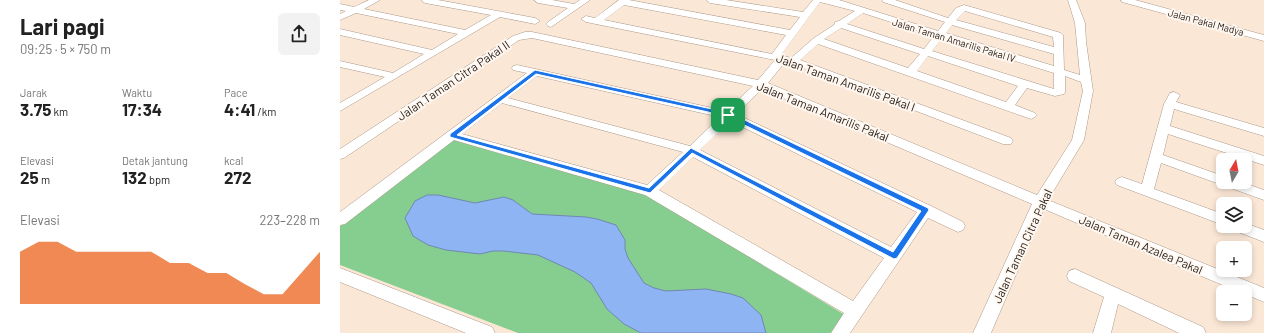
<!DOCTYPE html>
<html lang="id">
<meta charset="utf-8">
<style>
:root{--surface:#fff;--page:#f2f2f2;--text:#222;--muted:#767676;--accent:#ea580c}
body{margin:0;font-family:Barlow,sans-serif;background:var(--page);color:var(--text);height:100vh;display:flex;flex-direction:column;font-size:15px;white-space:nowrap}
*{box-sizing:border-box;margin:0}
p{font-size:13px;color:var(--muted)}
.icon{flex:none;width:22px;height:22px;fill:none;stroke:currentColor;stroke-width:2;stroke-linecap:round;stroke-linejoin:round}
.map{position:relative;flex:1;overflow:hidden}
.details{display:flex;flex-direction:column;background:var(--surface);width:340px}
.details>*{flex:none}
.needle{width:26px;rotate:10deg}
.controls{position:absolute;left:876px;top:153px;display:grid;gap:8px}
.controls a{display:grid;place-items:center;width:36px;height:36px;border-radius:6px;background:var(--surface);box-shadow:0 2px 6px #0003;font-size:20px}
.pin{position:absolute;display:grid;place-items:center;width:34px;height:34px;color:#fff;margin:-17px;border-radius:8px;box-shadow:0 2px 6px #0006}
.round{display:grid;place-items:center;flex:none;width:42px;height:42px;border-radius:6px;background:var(--page)}
.summary{display:flex;align-items:center;justify-content:space-between;height:68px;padding:0 20px}
h1{font-size:22px;font-weight:700;line-height:30px}
.stats{display:grid;grid-template-columns:repeat(3,1fr);gap:6px;height:68px;padding:4px 20px}
.stats div{display:grid;align-content:center}
.stats b{font-size:17px;font-weight:700}
.stats small{font-size:11px;font-weight:400}
.stats p{font-size:11px}
.chart{height:112px;padding:8px 20px}
.chart p{display:flex;justify-content:space-between}
.chart svg{width:100%;height:72px;margin-top:4px;fill:var(--accent);opacity:.7}
main{display:flex;flex:1;min-height:0}
.map>svg:first-child{display:block}
</style>
<main>
<section class="details">
<div class="summary"><div><h1>Lari pagi</h1><p>09:25 · 5 × 750 m</p></div><a class="round"><svg class="icon" aria-label="share" viewBox="0 0 24 24"><path d="M12 15V3M7 8l5-5 5 5M5 13v7h14v-7"/></svg></a></div>
<div class="stats">
<div><p>Jarak</p><b>3.75<small> km</small></b></div>
<div><p>Waktu</p><b>17:34</b></div>
<div><p>Pace</p><b>4:41<small> /km</small></b></div>
</div>
<div class="stats">
<div><p>Elevasi</p><b>25<small> m</small></b></div>
<div><p>Detak jantung</p><b>132<small> bpm</small></b></div>
<div><p>kcal</p><b>272</b></div>
</div>
<div class="chart"><p><span>Elevasi</span>223–228 m</p>
<svg viewBox="0 0 160 44" preserveAspectRatio="none"><path d="M0 44V12L10 6L20 6L30 12L40 12L50 12L60 12L70 12L80 19L90 19L100 25L110 25L120 32L130 38L140 38L150 25L160 12V44z"/></svg>
</div>
</section>
<div class="map">
<svg width="924" height="333" viewBox="0 0 924 333">
<rect width="100%" height="100%" fill="#fbe7d6"/>
<path fill="#85ce90" d="M113 140 306 194 505 315 492 333H178L0 265V226Z"/>
<path fill="#8fb4f3" stroke="#7088b2" d="M87 195H98L135 203 164 197 173 200 192 214 246 217 257 219 276 225 285 240V249L288 258 304 283 314 288 326 291 366 289 391 294 403 298 421 315 426 333H301L284 324 267 309 251 283 235 272 198 255 164 251H153L140 254 106 250 88 245 73 236 65 218 75 201Z"/>
<g fill="none" stroke-linecap="round" stroke-linejoin="round">
<defs>
<g id="minor">
<path d="M29 0H40L24 9 125 30 151 15 85 3 81 0H98L195 18 200 21 195 24 160 17 0 111V103L45 77 0 67V61L53 73 84 54 0 35V29L92 50 118 34 16 13 0 20V14L6 11 0 10V4L14 7Z"/>
<path d="M194 0H212L234 4 240 0H250L211 27 208 26 206 24 208 22 228 8 198 3Z"/>
<path d="M279 0H289L450 30 460 17 370 3 366 0H386L463 12 473 0H499L598 31 605 22 543 2 542 0H555L608 18 616 8 624 5 721 33 723 35 724 70 740 75 735 23 728 0H736L745 23 746 42 753 91 744 140 708 200 924 288V302L905 294V292H899L704 209 651 333H633L692 204 422 89 396 114 591 206 623 222 625 226 623 230 618 232 588 218 510 333H491L504 313 305 195 114 140 5 224 0 225V212L187 73 173 70 172 68 173 66 177 65 386 111 413 86 192 38 179 40 4 158 0 159V149L173 36 185 32H192L418 80 435 60 246 22 241 19 246 16 255 18ZM480 2 515 11 499 21 495 22 494 25 474 38 451 58 441 55ZM284 5 446 35 432 54 264 20ZM625 11 713 37 714 47 616 20ZM523 13 594 36 584 49 507 24ZM612 25 714 54V66L606 33ZM501 28 580 54 568 68 484 39ZM602 38 714 73V89L592 51ZM478 44 691 119 695 117 697 115 695 113 675 105 687 88 715 96 724 94 725 92V76L741 82 743 91 732 140 697 195 428 83 445 62 450 63 663 144H671L673 141 671 138 460 60ZM588 56 678 86 666 102 577 71ZM197 76 380 117 350 146 168 98ZM162 103 343 152 307 185 122 134ZM390 121 577 212 551 247 360 150ZM353 157 544 258 513 301 319 190Z"/>
<path d="M781 0H795L924 35V41L782 2Z"/>
<path d="M834 92 840 95 836 102 924 128V136L834 109 830 126 924 156V165L828 134 823 155 883 176V182H901L924 190V200L821 163 814 189 883 214V225L777 185 775 182 777 179 782 177 802 184 824 104 830 93Z"/>
<path d="M905 223 924 230V242L893 230 891 226H905Z"/>
<path d="M0 268 152 327 155 333H126L0 282Z"/>
<path d="M735 269 863 327 866 333H839L778 304 771 333H753L764 297 729 281 727 276 729 271Z"/>
</g>
</defs>
<use href="#minor" stroke="#ab9989" stroke-width="1"/>
<use href="#minor" fill="#fff" fill-rule="evenodd"/>
</g>
<path fill="#1a73e8" stroke="#fff" fill-rule="evenodd" d="M195 70 390 113 588 208 589 210 557 258 554 259 352 153 310 193 110 137V134ZM196 74 386 116 581 211 553 252 351 148 309 188 117 135Z"/>
<g text-anchor="middle" dominant-baseline="central" stroke-width="4" stroke-linejoin="round" paint-order="stroke">
<g font-size="10" fill="#28211b" stroke="#fff7f0">
<text transform="translate(866 22) rotate(15)">Jalan Pakal Madya</text>
<text transform="translate(614 40) rotate(17)">Jalan Taman Amarilis Pakal IV</text>
</g>
<g font-size="12" fill="#28211b" stroke="#fff7f0">
<text transform="translate(113 80) rotate(-34)">Jalan Taman Citra Pakal II</text>
<text transform="translate(506 82) rotate(20)">Jalan Taman Amarilis Pakal I</text>
<text transform="translate(483 111) rotate(22)">Jalan Taman Amarilis Pakal</text>
<text transform="translate(801 244) rotate(23)">Jalan Taman Azalea Pakal</text>
<text transform="translate(682 246) rotate(-65)">Jalan Taman Citra Pakal</text>
</g>
</g>
</svg>
<div class="controls">
<a><svg class="needle" viewBox="-14 -14 28 28"><path d="M0-13l5 13h-10z" fill="#e53935"/><path d="M0 13l5-13h-10z" fill="#767676"/></svg></a>
<a><svg class="icon" aria-label="layers" viewBox="0 0 24 24"><path d="M12 4l9 5-9 5-9-5zM3 14l9 5 9-5"/></svg></a>
<a>+</a>
<a>−</a>
</div>
<div class="pin" style="left:388px;top:115px;background:#1e9e55"><svg class="icon" aria-label="arrive" viewBox="0 0 24 24"><path d="M6 21V4h12l-3 4 3 4H6"/></svg></div>
</div>
</main>
